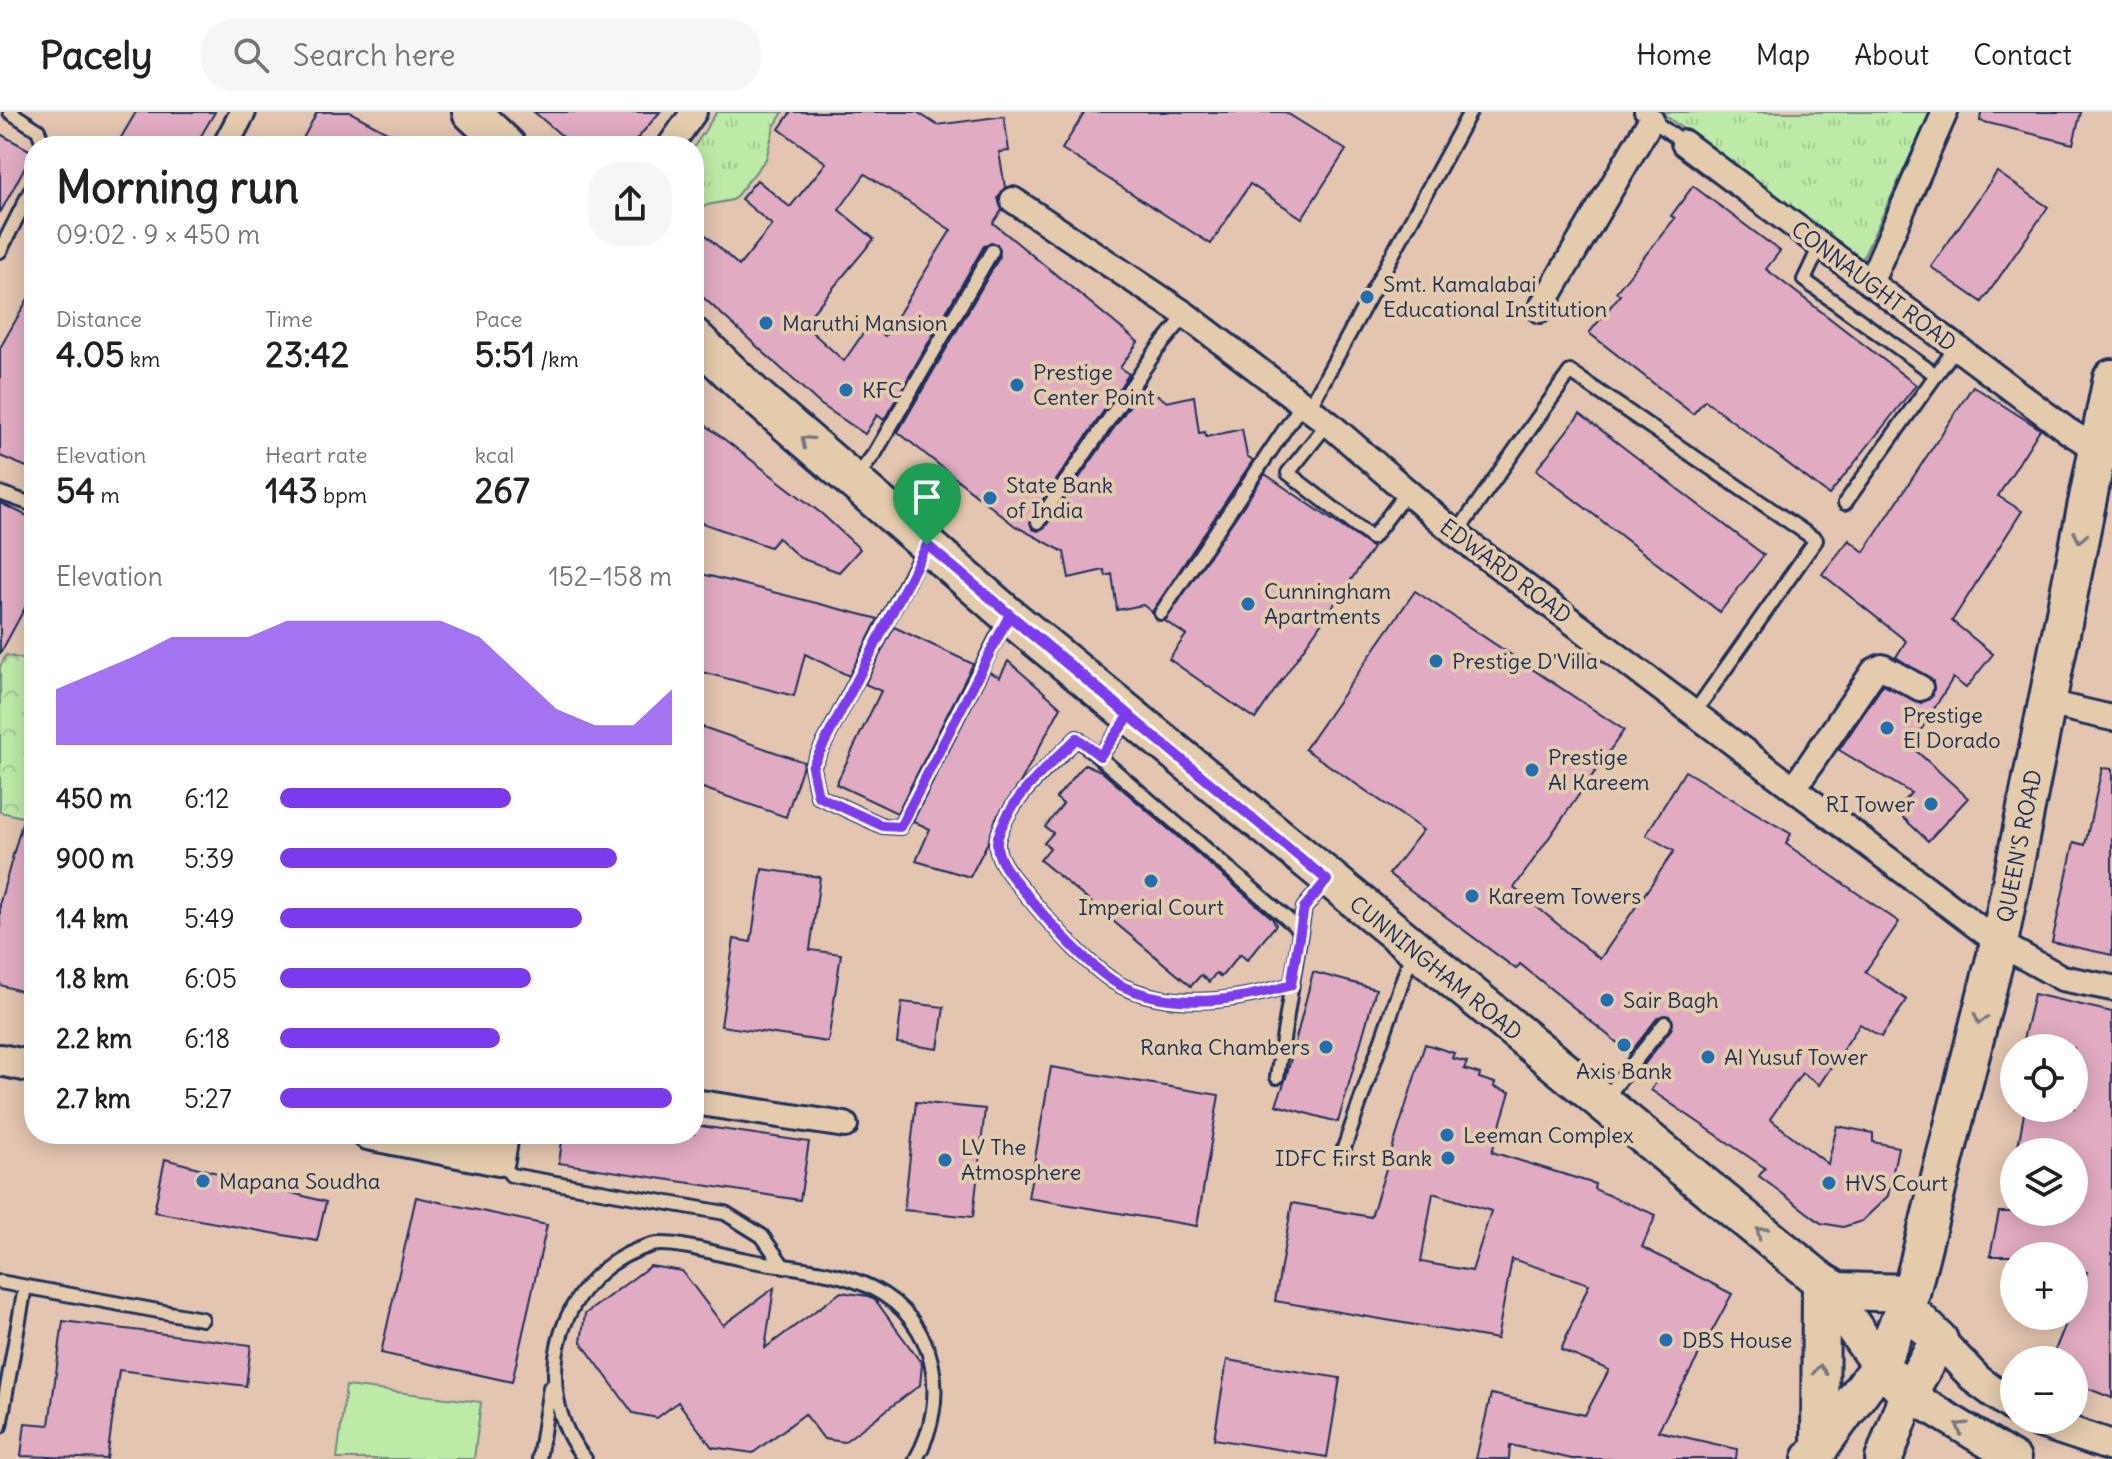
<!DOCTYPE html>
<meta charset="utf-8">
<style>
:root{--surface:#fff;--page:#f6f6f6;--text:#202124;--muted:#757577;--line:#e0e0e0;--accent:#7c3aed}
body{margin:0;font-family:Delius,sans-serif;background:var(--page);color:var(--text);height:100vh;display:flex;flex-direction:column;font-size:30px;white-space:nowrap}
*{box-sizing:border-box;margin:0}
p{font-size:26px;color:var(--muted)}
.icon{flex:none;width:44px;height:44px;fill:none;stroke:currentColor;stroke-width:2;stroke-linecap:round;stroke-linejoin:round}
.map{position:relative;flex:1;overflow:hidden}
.drawer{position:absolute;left:24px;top:24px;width:680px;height:1008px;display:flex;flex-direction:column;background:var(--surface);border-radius:32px;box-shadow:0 4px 20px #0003}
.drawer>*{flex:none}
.controls{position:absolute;left:2000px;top:922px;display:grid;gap:16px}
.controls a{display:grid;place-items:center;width:88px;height:88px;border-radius:50%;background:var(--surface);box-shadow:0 4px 20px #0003;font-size:40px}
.pin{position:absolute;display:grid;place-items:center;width:68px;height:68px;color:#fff;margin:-82px -34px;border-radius:50% 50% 50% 0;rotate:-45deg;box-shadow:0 0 8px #0007}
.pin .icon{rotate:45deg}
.round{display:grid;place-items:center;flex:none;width:84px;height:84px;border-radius:32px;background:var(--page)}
.overview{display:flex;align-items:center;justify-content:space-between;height:136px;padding:0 32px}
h1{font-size:44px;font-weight:700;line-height:60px}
.metrics{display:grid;grid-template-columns:repeat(3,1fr);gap:12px;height:136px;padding:8px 32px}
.metrics div{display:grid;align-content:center}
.metrics b{font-size:34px;font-weight:700}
.metrics small{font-size:22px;font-weight:400}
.metrics p{font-size:22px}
.chart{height:224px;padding:16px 32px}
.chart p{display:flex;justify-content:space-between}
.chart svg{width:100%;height:144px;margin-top:8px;fill:var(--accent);opacity:.7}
ul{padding:0 32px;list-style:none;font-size:26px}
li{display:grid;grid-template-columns:128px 96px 1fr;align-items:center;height:60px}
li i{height:20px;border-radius:10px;background:var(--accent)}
header{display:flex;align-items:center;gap:48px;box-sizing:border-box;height:112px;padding:0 40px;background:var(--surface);border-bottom:2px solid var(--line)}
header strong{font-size:38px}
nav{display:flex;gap:44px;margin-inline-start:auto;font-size:28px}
.search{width:560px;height:72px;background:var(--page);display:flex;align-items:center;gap:20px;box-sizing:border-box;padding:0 28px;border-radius:32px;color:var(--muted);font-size:30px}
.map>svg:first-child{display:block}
</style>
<header>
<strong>Pacely</strong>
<div class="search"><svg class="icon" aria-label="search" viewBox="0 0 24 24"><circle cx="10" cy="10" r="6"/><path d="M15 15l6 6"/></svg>Search here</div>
<nav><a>Home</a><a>Map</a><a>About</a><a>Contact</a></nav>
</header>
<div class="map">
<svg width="2112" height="1347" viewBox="0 0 2112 1347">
<defs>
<pattern id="grass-tufts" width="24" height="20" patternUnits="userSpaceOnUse" patternTransform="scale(2)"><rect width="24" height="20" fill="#beeaa7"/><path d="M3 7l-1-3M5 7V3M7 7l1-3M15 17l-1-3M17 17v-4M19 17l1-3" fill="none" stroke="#a3c992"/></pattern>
<pattern id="forest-crowns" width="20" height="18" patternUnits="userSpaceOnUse" patternTransform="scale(2)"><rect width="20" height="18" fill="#beeaa7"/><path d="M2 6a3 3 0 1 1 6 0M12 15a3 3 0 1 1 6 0" fill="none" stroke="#a3c992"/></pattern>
</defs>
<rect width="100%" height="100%" fill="#e3c5b0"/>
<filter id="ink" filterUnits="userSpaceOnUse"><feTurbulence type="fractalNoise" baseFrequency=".0125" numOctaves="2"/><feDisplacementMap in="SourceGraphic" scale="16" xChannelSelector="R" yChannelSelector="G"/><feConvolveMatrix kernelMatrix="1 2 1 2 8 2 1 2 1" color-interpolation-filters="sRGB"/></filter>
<g filter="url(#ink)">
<g fill="url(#grass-tufts)" stroke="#6c8c82" stroke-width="2">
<path d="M717 0H783L774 15 766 47 733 88 707 93 694 101V35Z"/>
<path d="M1661 0H1929L1930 1 1860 152Z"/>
</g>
<path fill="url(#forest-crowns)" stroke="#6c8c82" stroke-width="2" d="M6 543 34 550V683L27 706 0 700V555Z"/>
<path fill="#beeaa7" stroke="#6c8c82" stroke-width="2" d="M346 1274 481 1290 474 1347H337Z"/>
<g fill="#e1abc1" stroke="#1b2f5e" stroke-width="2" fill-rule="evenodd">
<path d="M136 0H215L195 34H116Z"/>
<path d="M317 0H350L413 34H299Z"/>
<path d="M534 0H660L631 34H574Z"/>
<path d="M791 0H917L937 13 1004 4 1009 39 999 40 1005 75 998 86 1002 98 993 111 1138 230 1120 256 1129 262 1031 405 1032 417 1038 419 1045 415 1144 273 1167 290 1194 284 1199 321 1205 320 1206 325 1242 317 1247 344 1253 348 1152 500 1143 493 1117 498 1112 462 1106 464 1104 458 1069 466 1064 440 1015 414 898 320 1000 144 997 132 984 134 884 308 877 303 865 322 820 292 694 177V112L739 154 772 113 741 87 757 68 790 95 826 51 779 17ZM865 62 951 118 885 224 869 213 844 249 803 212 874 127 839 98Z"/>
<path d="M1085 0H1285L1346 38 1302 106 1250 72 1211 132 1062 37Z"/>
<path d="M1981 0H2081L2073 32 1980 9Z"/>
<path d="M0 22 33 40 0 101Z"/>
<path d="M1997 60 2048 95 1982 190 1931 155Z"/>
<path d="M1693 74 1780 139 1766 157 1916 273 1829 383 1705 288 1693 302 1589 221 1620 183 1616 180 1675 106 1671 104Z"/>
<path d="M34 176V358L0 344V236Z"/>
<path d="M1973 274 2040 317 1998 384 2022 399 1952 509 1993 542 1966 576 1953 566 1911 634 1968 686 1928 729 1895 698 1911 681 1839 638 1883 573 1921 591 1933 583V569L1896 545 1906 529 1822 462 1849 428 1864 440Z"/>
<path d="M1580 302 1764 443 1720 500 1536 358Z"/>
<path d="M703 311 822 402 860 437 839 460 800 446 778 426 770 435 694 408V323Z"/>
<path d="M1265 362 1373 436 1255 607 1169 547 1186 523 1165 509Z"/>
<path d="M0 391 34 407V479L0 542Z"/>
<path d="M694 460 875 506 878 507 849 564 805 542 794 584 694 558Z"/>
<path d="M1415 479 1624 618 1514 776 1600 847 1674 739 1646 723 1685 659 1791 722 1786 732 1899 810 1865 860 1907 888 1881 925 1860 912 1819 973 1802 961 1770 1007 1828 1052 1837 1014 1873 1021V1030L1898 1035 1888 1084 1862 1109 1843 1115 1821 1111 1759 1064 1765 1056 1651 978 1659 966 1644 953 1672 916 1670 904 1658 905 1630 941 1520 852 1516 857 1389 762 1423 718 1305 637Z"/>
<path d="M894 515 973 552 897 701 836 672 881 579 865 572Z"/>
<path d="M1008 549 1061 595 1020 671 996 706 988 730 970 765 916 749 930 717 913 709 989 560 1000 565Z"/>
<path d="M694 612 804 650 786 705 694 673Z"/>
<path d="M1085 652 1101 659 1272 806 1276 813 1247 848 1240 842 1221 865 1216 861 1209 870 1201 863 1191 874 1040 748 1050 736 1044 731 1053 721 1045 715 1063 692 1056 686Z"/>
<path d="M2102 656 2112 657V843L2052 830 2074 730 2085 733Z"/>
<path d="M27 693 34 694V883L0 873V790Z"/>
<path d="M762 757 820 765 810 838 841 842 828 930 721 914 734 827 751 830Z"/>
<path d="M1313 860 1376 877 1338 1010 1276 993 1286 966Z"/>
<path d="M2034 882 2112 900V1286L2074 1271V1248H2051L2069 1204H2074V1191L2087 1160 2074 1158V1144H1990L1999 1100H2074V1040H2017L2025 996H2074V936H2021Z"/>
<path d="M902 890 944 895 938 937 897 931Z"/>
<path d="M1425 932 1454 941 1452 946 1467 950 1464 957 1480 962 1479 966 1495 971 1494 975 1510 980 1492 1040 1595 1072 1594 1077 1656 1103 1642 1135 1732 1182 1658 1319 1737 1337 1736 1347H1572L1510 1333 1509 1347H1476L1491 1282 1585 1303 1609 1258 1561 1238 1589 1172 1512 1147 1497 1227 1275 1189 1292 1091 1371 1105ZM1433 1081 1491 1099 1472 1159 1421 1150Z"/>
<path d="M1051 955 1219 983 1197 1114 1028 1086Z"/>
<path d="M916 990 985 997 973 1105 904 1098Z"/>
<path d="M694 1013 809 1030 800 1088 559 1051 563 1022H694Z"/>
<path d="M165 1047 326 1090 317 1129 154 1100Z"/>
<path d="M416 1085 547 1113 512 1270 381 1241Z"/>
<path d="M650 1154 682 1159 723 1213 774 1176 765 1236 841 1180 868 1184 876 1189 922 1252 920 1273 844 1330 824 1327 805 1302 753 1341 712 1335 678 1290 657 1306 633 1301 581 1230 585 1202Z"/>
<path d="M63 1209 251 1233 246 1274 119 1258 107 1347 21 1344 25 1311 49 1313Z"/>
<path d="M1227 1248 1340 1266 1327 1345 1214 1327Z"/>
</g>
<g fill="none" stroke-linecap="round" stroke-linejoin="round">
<defs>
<g id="service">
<path d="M10 0 38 18 44 34"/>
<path d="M1641 0 1684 31"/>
<path d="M1820 134 1804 168 1936 263"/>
<path d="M0 139 34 72"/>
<path d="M1309 296 1470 0"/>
<path d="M1328 311 1288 361 1372 426 1406 381"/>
<path d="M855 367 875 341 992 139"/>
<path d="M0 381 34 393"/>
<path d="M1845 391 1956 235"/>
<path d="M1038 410 1156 239 1186 203"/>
<path d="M1456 422 1570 260 1816 428 1694 601"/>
<path d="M925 435 812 655 818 684 883 714 900 715 1007 506"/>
<path d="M1161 501 1302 292"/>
<path d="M1100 644 1129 605"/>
<path d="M1291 873C1238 889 1177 898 1124 875 1096 863 1047 808 1027 783 1015 768 992 746 998 725 1010 685 1049 655 1077 626L1300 818"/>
<path d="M1277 965 1304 796 1327 768"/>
<path d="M1605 987 1665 911"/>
<path d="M1342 1042 1412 841"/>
<path d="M499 1048 511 1063 725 1101 762 1124 784 1155"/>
<path d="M0 1170 202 1207"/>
<path d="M0 1314 25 1175"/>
<path d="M539 1347 550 1275"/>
<path d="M585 1347C525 1274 559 1158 652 1133 672 1128 725 1144 747 1148 787 1156 835 1157 872 1176 938 1209 950 1287 916 1347"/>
</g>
<g id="minor">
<path d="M1684 31 2068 319 2110 345"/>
<path d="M225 34 243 0"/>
<path d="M670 34 694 0"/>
<path d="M1013 88 1186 203 1328 311 1456 422 1999 831 2062 866 2112 876"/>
<path d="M1870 171 1945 0"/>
<path d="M1540 198 1651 8"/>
<path d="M2047 591 2112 606"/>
<path d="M1794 676 1874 559 1882 555 1920 576"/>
<path d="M694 990 845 1013"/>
</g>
<g id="tertiary">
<path d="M0 948 34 955"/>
<path d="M368 1022 499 1048 503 1022"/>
<path d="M1939 1228 1977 1268 2014 1295"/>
<path d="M1908 1282 2015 1347"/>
<path d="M2034 1308 2112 1334"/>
</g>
<g id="primary">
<path d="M471 0 507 34"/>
<path d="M694 225 752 281 1009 504 1821 1169 1880 1253 1908 1282"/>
<path d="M1821 1169 1838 1179 1911 1181"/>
<path d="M1820 1336 1821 1169"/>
<path d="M1811 1347 1880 1253 1911 1181 1999 831 2112 266"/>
<path d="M1884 1347 1908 1282 1939 1228 1906 1196"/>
</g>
</defs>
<use href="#service" stroke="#1b2f5e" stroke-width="18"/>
<use href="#minor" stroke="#1b2f5e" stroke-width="30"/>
<use href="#tertiary" stroke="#1b2f5e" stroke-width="36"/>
<use href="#primary" stroke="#1b2f5e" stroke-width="42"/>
<use href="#service" stroke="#e3cbac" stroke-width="12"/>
<use href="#minor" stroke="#e3cbac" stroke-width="24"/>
<use href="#tertiary" stroke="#e3cbac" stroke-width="30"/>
<use href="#primary" stroke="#e3cbac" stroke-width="36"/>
</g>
<defs><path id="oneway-chevron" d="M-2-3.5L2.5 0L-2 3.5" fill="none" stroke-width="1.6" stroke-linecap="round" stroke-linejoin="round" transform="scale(2)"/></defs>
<g stroke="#757581">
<use href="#oneway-chevron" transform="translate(806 329) rotate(-139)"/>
<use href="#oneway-chevron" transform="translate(2080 425) rotate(101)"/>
<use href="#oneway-chevron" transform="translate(1980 907) rotate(104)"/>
<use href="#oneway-chevron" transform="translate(1761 1120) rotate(-141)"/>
<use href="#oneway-chevron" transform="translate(1820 1258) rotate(-88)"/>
<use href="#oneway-chevron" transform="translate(1961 1315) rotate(-149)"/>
</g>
</g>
<g fill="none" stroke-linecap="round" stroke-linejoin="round" filter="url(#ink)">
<defs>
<path id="route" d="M927 433 1130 603 1100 644 1077 626C1049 654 1010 685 998 725 992 746 1015 768 1027 783 1047 808 1096 863 1124 875 1177 898 1238 889 1291 873L1304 796 1327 768 1009 504 900 715 883 714 818 684 812 655 927 433"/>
</defs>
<use href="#route" stroke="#fff" stroke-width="16"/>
<use href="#route" stroke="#7c3aed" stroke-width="10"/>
</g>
<g fill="#1f6fb2" stroke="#e3cbac" stroke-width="3">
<circle cx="1367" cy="185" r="8"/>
<circle cx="766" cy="211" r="8"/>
<circle cx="1017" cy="273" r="8"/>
<circle cx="846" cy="278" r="8"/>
<circle cx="990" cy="386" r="8"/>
<circle cx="1248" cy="492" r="8"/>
<circle cx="1436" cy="549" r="8"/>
<circle cx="1887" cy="616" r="8"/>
<circle cx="1532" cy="658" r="8"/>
<circle cx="1931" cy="692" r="8"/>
<circle cx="1151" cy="769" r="8"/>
<circle cx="1472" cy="784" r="8"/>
<circle cx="1607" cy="888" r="8"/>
<circle cx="1624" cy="933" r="8"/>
<circle cx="1326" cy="935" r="8"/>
<circle cx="1708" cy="945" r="8"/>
<circle cx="1447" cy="1023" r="8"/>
<circle cx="1448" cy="1046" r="8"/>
<circle cx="945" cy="1048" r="8"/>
<circle cx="203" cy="1069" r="8"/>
<circle cx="1829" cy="1071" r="8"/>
<circle cx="1666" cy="1228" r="8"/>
</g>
<g text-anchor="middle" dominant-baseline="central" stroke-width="8" stroke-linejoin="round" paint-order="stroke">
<g font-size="22" fill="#1b2f5e" stroke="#e3cbac" text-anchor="start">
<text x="1383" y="172">Smt. Kamalabai<tspan x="1383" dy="25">Educational Institution</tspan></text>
<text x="782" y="211">Maruthi Mansion</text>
<text x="1033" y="260">Prestige<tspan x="1033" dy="25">Center Point</tspan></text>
<text x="862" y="278">KFC</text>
<text x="1006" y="373">State Bank<tspan x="1006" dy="25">of India</tspan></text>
<text x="1264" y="479">Cunningham<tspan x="1264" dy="25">Apartments</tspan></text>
<text x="1452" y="549">Prestige D'Villa</text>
<text x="1903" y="603">Prestige<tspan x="1903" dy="25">El Dorado</tspan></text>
<text x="1548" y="645">Prestige<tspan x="1548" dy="25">Al Kareem</tspan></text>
<text x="1915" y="692" text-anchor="end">RI Tower</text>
<text x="1488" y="784">Kareem Towers</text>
<text x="1151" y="795" text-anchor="middle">Imperial Court</text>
<text x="1623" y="888">Sair Bagh</text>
<text x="1310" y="935" text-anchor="end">Ranka Chambers</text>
<text x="1724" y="945">Al Yusuf Tower</text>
<text x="1624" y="959" text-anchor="middle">Axis Bank</text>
<text x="1463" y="1023">Leeman Complex</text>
<text x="961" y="1035">LV The<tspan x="961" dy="25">Atmosphere</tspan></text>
<text x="1432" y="1046" text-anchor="end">IDFC First Bank</text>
<text x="219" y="1069">Mapana Soudha</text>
<text x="1845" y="1071">HVS Court</text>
<text x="1682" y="1228">DBS House</text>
</g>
<g font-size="22" fill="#1b2f5e" stroke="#e3cbac">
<text transform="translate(1874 174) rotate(37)">CONNAUGHT ROAD</text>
<text transform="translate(1506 459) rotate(37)">EDWARD ROAD</text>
<text transform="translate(2019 734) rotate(-79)">QUEEN'S ROAD</text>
<text transform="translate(1436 856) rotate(39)">CUNNINGHAM ROAD</text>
</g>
</g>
</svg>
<div class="controls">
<a><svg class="icon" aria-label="locate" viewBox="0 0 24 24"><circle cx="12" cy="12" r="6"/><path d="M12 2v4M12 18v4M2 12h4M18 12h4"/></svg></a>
<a><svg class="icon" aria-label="layers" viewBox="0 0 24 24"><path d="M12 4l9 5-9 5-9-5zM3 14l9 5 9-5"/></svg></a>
<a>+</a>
<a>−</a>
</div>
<div class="pin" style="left:927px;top:433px;background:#1e9e55"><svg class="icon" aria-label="arrive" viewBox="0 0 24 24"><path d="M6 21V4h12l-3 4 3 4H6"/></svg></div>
<section class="drawer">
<div class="overview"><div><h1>Morning run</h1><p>09:02 · 9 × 450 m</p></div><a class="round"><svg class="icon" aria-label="share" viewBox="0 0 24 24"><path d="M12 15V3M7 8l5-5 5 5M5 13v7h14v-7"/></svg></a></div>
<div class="metrics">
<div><p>Distance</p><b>4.05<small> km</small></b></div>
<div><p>Time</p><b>23:42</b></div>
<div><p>Pace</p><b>5:51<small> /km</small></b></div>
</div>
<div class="metrics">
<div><p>Elevation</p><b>54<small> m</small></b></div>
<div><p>Heart rate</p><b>143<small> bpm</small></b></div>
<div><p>kcal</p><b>267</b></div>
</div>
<div class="chart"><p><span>Elevation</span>152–158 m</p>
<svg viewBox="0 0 160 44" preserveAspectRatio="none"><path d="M0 44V27L10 22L20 17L30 11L40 11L50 11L60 6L70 6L80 6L90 6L100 6L110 11L120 22L130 33L140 38L150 38L160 27V44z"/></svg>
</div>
<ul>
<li><b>450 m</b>6:12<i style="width:59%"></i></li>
<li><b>900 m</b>5:39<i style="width:86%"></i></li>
<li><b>1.4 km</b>5:49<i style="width:77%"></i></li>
<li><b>1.8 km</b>6:05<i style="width:64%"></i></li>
<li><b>2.2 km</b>6:18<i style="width:56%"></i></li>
<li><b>2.7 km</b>5:27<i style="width:100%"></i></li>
</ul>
</section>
</div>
